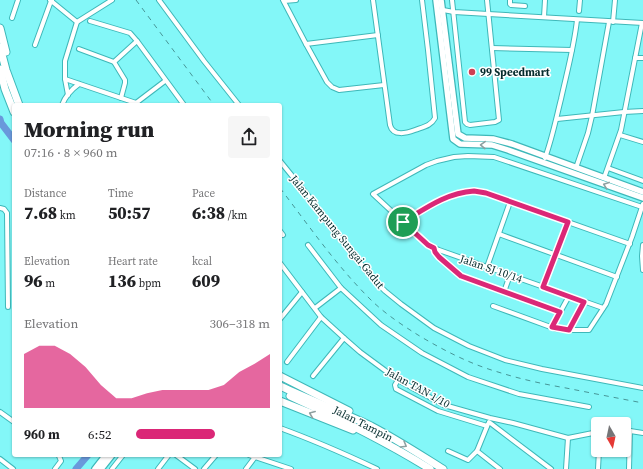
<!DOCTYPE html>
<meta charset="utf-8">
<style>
:root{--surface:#fff;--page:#f6f6f6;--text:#202124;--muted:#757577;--accent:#db2777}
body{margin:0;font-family:"Source Serif 4",serif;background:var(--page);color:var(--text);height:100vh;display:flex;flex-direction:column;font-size:15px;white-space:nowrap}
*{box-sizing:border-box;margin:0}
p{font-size:13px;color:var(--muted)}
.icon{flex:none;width:22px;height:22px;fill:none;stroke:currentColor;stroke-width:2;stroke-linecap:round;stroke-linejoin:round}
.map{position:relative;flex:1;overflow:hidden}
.details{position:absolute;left:12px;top:103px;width:270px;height:354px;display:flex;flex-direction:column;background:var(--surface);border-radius:4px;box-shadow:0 1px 3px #0004}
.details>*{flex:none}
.needle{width:26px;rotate:171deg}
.tools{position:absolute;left:591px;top:417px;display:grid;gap:8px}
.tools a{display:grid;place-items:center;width:40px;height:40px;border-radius:4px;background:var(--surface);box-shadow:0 1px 3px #0004;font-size:20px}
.pin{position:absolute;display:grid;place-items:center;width:34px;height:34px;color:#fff;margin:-17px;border:2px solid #fff;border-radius:50%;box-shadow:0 1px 4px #0007}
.round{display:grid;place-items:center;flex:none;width:42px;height:42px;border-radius:4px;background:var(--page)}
.summary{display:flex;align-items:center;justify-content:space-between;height:68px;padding:0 12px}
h1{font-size:22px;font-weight:800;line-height:30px}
.stats{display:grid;grid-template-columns:repeat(3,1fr);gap:6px;height:68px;padding:4px 12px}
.stats div{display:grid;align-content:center}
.stats b{font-size:17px;font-weight:800}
.stats small{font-size:11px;font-weight:400}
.stats p{font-size:11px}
.chart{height:112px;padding:8px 12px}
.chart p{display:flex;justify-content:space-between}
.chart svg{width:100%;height:72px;margin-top:4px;fill:var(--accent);opacity:.7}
ul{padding:0 12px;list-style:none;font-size:13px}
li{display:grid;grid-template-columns:64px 48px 1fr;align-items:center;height:30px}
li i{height:10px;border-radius:5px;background:var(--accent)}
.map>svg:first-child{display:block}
</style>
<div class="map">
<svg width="643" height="469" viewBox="0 0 643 469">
<rect width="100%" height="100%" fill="#83f7f8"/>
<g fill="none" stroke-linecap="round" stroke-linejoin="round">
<g stroke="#6999db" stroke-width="7">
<path d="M0 119 1 123 14 140"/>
<path d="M76 469 88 455"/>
</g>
<defs>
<g id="street">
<path d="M50 0 77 22"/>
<path d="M159 0 204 61 239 105"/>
<path d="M283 0 306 44 327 82 332 87 339 90 384 85"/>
<path d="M373 0 390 125C393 137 407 133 415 130 423 127 431 126 435 118L428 50 422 0"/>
<path d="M452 0 465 122 467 124 470 125 495 122 499 120 487 0"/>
<path d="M510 0V4L511 5 525 6"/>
<path d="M284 1 296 0"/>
<path d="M443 10 454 12 643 23"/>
<path d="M579 11 580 0"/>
<path d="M544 17 545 0"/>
<path d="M12 18 18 0"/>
<path d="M90 21 130 33 137 41 184 105"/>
<path d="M613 22 615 0"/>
<path d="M306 44 378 35"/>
<path d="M35 45 51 1 52 0"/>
<path d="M492 48 572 50"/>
<path d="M79 49 114 62 125 80V83L121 98"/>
<path d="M635 58H643"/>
<path d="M114 62 137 41"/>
<path d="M65 79 136 103 139 105"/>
<path d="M68 95 65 79V61L77 22 112 0"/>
<path d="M136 103 165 81"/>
<path d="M62 105C65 97 72 89 79 84"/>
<path d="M557 119 624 112 643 111"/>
<path d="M620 135 643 142"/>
<path d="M545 158C552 139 556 119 561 99 567 72 574 47 577 20"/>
<path d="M280 161 310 198 326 221 374 280 385 291 401 304 434 328 469 346 505 360 542 369 643 388"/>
<path d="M576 168 588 133 592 116 609 22"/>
<path d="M608 168 643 181"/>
<path d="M604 178 621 130 642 23"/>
<path d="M0 208 4 209 7 213 8 307"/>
<path d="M403 222C423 210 449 190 474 191 478 191 482 193 486 193L630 244"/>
<path d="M280 231 283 235"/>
<path d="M499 234 617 277"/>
<path d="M308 245 341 288 381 325 422 353 468 377 519 394 589 407"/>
<path d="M643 245 642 256 643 270"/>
<path d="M434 248 435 252 439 257 461 276 560 312"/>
<path d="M280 263 321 317 344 338 360 352 398 380 444 405 490 418 513 423 568 438 598 432"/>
<path d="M487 267 510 202"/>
<path d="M543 287 568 222"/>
<path d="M504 292 510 275"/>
<path d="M493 306 556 329 571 330H589L606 304 632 237 643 204"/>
<path d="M315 308 341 288"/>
<path d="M603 308 439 250 428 245 373 194 426 165 437 161 454 157 468 156 494 157 642 207"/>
<path d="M280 319 302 292"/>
<path d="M552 327 569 296"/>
<path d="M569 330 584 302"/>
<path d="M287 362 321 317"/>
<path d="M313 376 344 338"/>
<path d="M398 380 395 385 396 389 438 411 487 426"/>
<path d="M0 412 14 422"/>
<path d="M489 422 551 469"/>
<path d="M488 424 477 451 500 469"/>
<path d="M280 428C313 440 345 454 377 469"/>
<path d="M624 430 643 433"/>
<path d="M448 451 468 460 477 451"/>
<path d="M176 455 195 469"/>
<path d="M249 455 291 469"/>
<path d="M0 459 13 469"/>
<path d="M55 469 61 461 59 456 58 455"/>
<path d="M112 469 123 455"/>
<path d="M158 469 168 456"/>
<path d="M204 469 216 455"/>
<path d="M246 469 255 457"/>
<path d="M566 469 568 438"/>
<path d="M598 469 599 450"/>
<path d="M629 469 630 431"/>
</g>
<g id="secondary">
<path d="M436 0 453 139 460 144 492 145 508 150 643 198"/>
<path d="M441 0 458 134 465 138 493 139 512 144 643 192"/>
<path d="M95 469 106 455"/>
<path d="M101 469 112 455"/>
</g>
<g id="highway">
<path d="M0 28 6 52"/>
<path d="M0 47 6 70 19 105"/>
<path d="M0 69 5 89 14 112"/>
<path d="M280 376 349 411"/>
<path d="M280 386C310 400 341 412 371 426 396 439 419 454 443 469"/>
<path d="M290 396C338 418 385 441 430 469"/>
<path d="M280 401 353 430"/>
</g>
</defs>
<use href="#street" stroke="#3eb8b9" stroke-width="6"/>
<use href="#secondary" stroke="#3eb8b9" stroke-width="8"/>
<use href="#highway" stroke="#3eb8b9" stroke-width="9"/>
<use href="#street" stroke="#fff" stroke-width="4"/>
<use href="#secondary" stroke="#fff" stroke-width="5.5"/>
<use href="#highway" stroke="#fff" stroke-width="7"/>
<g stroke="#479697" stroke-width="1" stroke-dasharray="5 5" stroke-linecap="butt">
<path d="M136 0 214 105"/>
<path d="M280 188C309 226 336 265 370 299 384 313 402 325 418 335 443 350 470 364 498 372 520 379 543 384 566 388 591 393 617 398 643 403"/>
</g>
</g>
<defs><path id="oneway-chevron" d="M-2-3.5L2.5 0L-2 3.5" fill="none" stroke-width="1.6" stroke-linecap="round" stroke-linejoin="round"/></defs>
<g stroke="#8ea0a0">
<use href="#oneway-chevron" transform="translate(483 145) rotate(-178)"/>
<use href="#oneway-chevron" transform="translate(606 185) rotate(-160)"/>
<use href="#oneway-chevron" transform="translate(312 414) rotate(-158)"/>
<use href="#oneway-chevron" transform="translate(404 445) rotate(30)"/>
</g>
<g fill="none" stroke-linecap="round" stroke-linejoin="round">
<defs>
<path id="route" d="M474 191 486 193 568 222 543 287 584 302 569 330 552 327 560 312 461 276 439 257 435 252 434 248 428 245 403 222C426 208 446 193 474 191Z"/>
</defs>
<use href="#route" stroke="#fff" stroke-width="8"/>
<use href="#route" stroke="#db2777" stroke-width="5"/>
</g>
<circle fill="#cf3e54" stroke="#fff" stroke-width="1.5" cx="472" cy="72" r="4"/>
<g text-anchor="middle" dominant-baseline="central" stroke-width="3" stroke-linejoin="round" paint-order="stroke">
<g font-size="11" font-weight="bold" fill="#042b2c" stroke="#fff" text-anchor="start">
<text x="480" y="72">99 Speedmart</text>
</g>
<g font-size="11" fill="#042b2c" stroke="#fff">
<text transform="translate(337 232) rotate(51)">Jalan Kampung Sungai Gadut</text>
<text transform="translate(491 269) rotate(19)">Jalan SJ 10/14</text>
<text transform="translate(418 388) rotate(29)">Jalan TAN 1/10</text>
<text transform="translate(363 424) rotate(27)">Jalan Tampin</text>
</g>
</g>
</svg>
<div class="tools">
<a><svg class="needle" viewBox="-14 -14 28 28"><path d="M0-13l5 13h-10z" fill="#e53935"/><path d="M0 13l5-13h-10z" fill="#757577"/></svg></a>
</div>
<div class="pin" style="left:403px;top:222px;background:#1e9e55"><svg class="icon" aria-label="arrive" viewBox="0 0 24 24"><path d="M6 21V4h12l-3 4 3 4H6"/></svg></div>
<section class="details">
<div class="summary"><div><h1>Morning run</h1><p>07:16 · 8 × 960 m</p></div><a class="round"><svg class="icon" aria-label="share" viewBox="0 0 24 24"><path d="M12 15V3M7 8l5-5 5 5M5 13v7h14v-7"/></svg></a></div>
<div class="stats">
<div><p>Distance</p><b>7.68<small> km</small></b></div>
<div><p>Time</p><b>50:57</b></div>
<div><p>Pace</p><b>6:38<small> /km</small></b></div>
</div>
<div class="stats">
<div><p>Elevation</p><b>96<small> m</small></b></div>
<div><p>Heart rate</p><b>136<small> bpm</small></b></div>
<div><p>kcal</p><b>609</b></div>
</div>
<div class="chart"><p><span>Elevation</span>306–318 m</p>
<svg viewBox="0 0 160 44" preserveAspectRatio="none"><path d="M0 44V11L10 6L20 6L30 11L40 19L50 30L60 38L70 38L80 35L90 33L100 33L110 33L120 33L130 30L140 22L150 17L160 11V44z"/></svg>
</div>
<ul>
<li><b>960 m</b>6:52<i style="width:59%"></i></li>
</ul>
</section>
</div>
